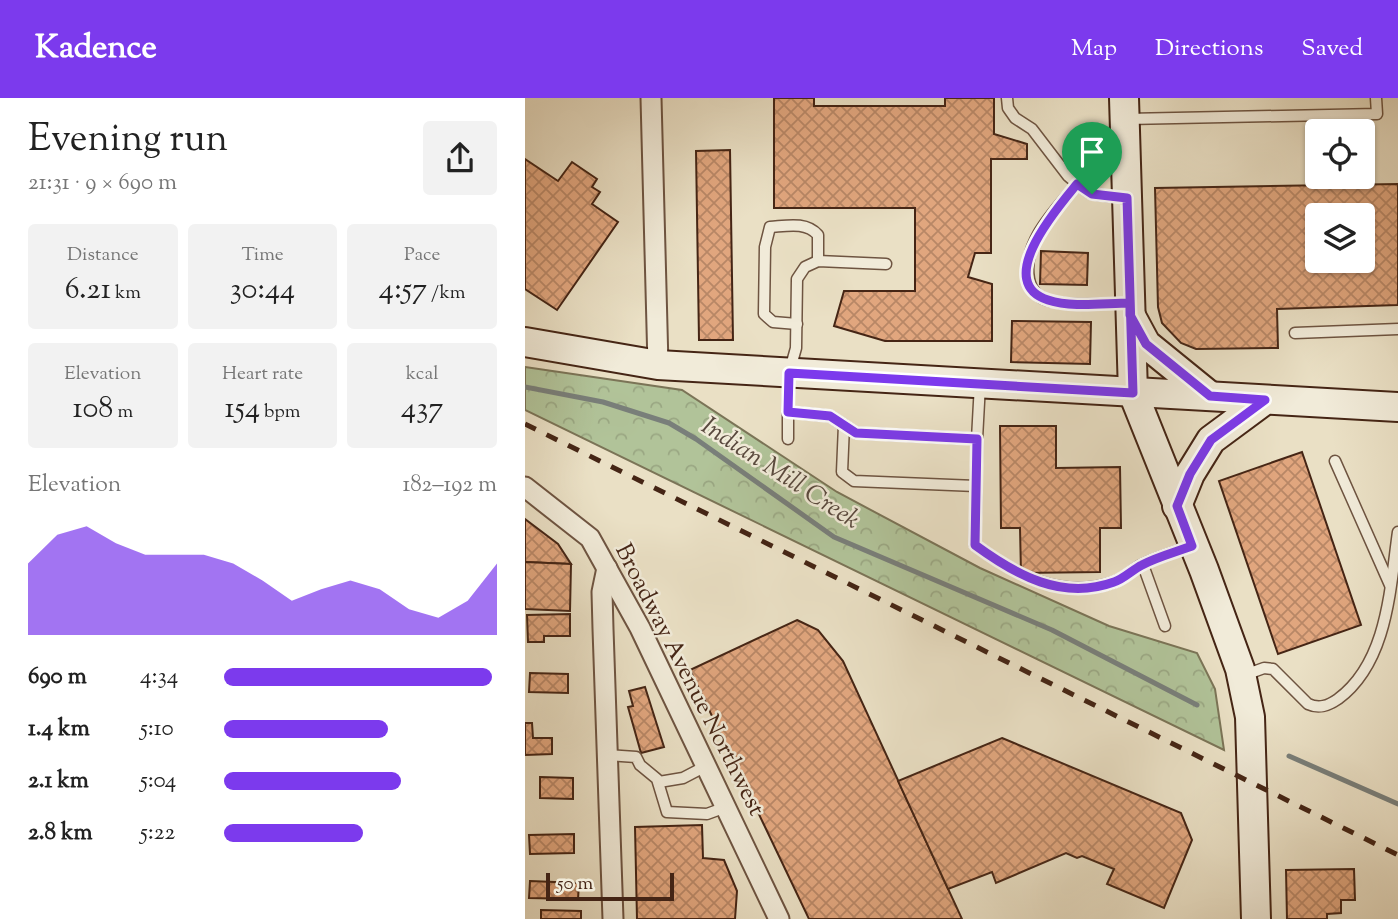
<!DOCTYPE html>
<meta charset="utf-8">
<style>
:root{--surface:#fff;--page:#f2f2f2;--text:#222;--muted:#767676;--accent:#7c3aed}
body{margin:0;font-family:"Sorts Mill Goudy",serif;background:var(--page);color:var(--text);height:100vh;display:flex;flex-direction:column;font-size:26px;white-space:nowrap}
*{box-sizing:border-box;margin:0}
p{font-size:23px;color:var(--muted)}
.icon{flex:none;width:38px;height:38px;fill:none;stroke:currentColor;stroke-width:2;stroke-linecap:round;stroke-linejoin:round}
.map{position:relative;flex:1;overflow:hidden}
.sheet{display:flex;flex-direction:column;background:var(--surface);width:525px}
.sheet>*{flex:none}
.controls{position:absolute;left:780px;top:21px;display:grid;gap:14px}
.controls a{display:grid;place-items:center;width:70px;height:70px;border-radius:7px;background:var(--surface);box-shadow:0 2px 5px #0004;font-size:35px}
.scale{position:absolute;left:21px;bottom:18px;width:128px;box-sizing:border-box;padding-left:7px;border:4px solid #452515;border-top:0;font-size:19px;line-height:24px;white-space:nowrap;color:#452515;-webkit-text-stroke:5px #f1ebd9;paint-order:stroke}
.pin{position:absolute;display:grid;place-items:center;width:60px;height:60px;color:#fff;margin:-72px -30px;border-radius:50% 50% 50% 0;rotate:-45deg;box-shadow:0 0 7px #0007}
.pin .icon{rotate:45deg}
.round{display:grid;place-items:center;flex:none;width:74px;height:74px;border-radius:7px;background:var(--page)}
.summary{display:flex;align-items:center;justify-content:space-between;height:119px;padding:0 28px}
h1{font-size:38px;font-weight:600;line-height:52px}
.stats{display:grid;grid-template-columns:repeat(3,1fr);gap:10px;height:119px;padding:7px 28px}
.stats div{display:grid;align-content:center;border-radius:7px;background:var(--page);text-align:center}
.stats b{font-size:30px;font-weight:600}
.stats small{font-size:19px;font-weight:400}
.stats p{font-size:19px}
.chart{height:196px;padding:14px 28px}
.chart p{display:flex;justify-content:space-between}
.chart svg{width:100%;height:126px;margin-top:7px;fill:var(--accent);opacity:.7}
ul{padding:0 28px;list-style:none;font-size:23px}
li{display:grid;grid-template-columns:112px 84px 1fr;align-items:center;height:52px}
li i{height:18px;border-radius:9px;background:var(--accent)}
header{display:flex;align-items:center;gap:42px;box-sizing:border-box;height:98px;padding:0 35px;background:var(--accent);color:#fff}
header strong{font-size:33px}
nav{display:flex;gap:38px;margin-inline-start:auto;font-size:24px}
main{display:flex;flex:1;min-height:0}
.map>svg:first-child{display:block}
</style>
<header>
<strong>Kadence</strong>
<nav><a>Map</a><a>Directions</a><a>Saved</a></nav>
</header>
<main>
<section class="sheet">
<div class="summary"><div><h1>Evening run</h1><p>21:31 · 9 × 690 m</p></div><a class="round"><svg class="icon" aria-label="share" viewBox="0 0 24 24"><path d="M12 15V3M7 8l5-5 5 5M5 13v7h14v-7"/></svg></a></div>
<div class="stats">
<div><p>Distance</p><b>6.21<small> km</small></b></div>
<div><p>Time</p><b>30:44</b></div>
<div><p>Pace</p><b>4:57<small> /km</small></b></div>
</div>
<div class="stats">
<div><p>Elevation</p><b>108<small> m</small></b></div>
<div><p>Heart rate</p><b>154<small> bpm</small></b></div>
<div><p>kcal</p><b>437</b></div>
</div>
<div class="chart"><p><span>Elevation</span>182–192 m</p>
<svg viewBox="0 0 160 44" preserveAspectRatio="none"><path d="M0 44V19L10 9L20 6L30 12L40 16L50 16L60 16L70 19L80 25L90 32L100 28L110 25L120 28L130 35L140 38L150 32L160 19V44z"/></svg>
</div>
<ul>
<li><b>690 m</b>4:34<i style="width:98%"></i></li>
<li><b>1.4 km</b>5:10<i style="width:60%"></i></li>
<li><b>2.1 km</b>5:04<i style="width:65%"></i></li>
<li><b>2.8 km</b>5:22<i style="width:51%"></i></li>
</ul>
</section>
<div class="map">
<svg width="873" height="821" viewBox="0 0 873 821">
<defs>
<pattern id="forest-crowns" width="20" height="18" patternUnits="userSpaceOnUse" patternTransform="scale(1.75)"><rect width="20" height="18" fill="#b1c399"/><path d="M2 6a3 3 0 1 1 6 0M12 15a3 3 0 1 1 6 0" fill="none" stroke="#9aa783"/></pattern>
<pattern id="building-cross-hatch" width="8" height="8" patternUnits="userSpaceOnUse" patternTransform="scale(1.75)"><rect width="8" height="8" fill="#e1a67e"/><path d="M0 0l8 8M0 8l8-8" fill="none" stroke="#b88766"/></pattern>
</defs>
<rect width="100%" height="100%" fill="#eae0c5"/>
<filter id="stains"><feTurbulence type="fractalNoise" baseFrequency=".00286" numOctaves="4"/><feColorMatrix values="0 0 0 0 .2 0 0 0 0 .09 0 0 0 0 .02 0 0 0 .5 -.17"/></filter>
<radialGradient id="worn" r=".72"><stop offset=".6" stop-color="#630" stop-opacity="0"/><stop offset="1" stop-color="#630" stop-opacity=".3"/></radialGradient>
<path fill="url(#forest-crowns)" stroke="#7b7457" stroke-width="2" d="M0 269 157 292 312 394 455 470 584 528 672 555 690 591 699 652 0 312Z"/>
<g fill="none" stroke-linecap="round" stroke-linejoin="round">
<g stroke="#797f7a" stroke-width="5">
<path d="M0 289 78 304 144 325 171 341 309 439 527 532 672 607"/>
<path d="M764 658 873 706"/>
</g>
</g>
<g fill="url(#building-cross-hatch)" stroke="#452515" stroke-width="2" fill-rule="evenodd">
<path d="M249 0H289V8H420V0H469V36L502 46V61H466V155H450L443 179 467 186V243H360L309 228 319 193H390V110H249Z"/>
<path d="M205 52 208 242H174L171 53Z"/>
<path d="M0 61 33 83 47 64 72 81 67 89 75 94 67 106 93 124 32 212 0 191Z"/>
<path d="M873 86V207L752 211 753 250 671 251 656 245 637 225 633 209 630 90ZM793 117H838V163H793Z"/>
<path d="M516 153 563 155 562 187 515 186Z"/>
<path d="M487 223 566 224 565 266 486 264Z"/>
<path d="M475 328H531V370L595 369 596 430H575V474L496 475 495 430H476Z"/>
<path d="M777 354 836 527 753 556 694 383Z"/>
<path d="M0 421 33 446 46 466 0 464Z"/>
<path d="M0 464 46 466 45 513 0 511Z"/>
<path d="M45 516V538H19V544H3L2 517Z"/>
<path d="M272 522 293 532 318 563 437 821H284L165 572Z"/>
<path d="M5 575 43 576V595L4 594Z"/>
<path d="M120 589 139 649 116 655 103 609 108 608 104 593Z"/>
<path d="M0 625H7L8 640H27V656L0 657Z"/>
<path d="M477 640 656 715 667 742 639 810 582 786 589 771 557 758 552 760 541 755 471 785 467 774 423 791 373 683Z"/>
<path d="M15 679 48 680V701L15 700Z"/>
<path d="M177 727 178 760 199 762 212 793 210 821H112L110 729Z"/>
<path d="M49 736V755L5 756 4 737Z"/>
<path d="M829 771 830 802H816V815L802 816V821H762L761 772Z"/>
<path d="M5 783 54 785 53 801 4 800Z"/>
<path d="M16 812 56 813V821H16Z"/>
</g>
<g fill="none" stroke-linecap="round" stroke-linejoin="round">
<defs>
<g id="lane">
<path d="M482 0 483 10 490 20 507 31 543 78 556 89 567 96 599 100"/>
<path d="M602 21 852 16 851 0"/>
<path d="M552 86C531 112 497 143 504 181 506 192 513 200 525 203 548 209 578 205 602 205"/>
<path d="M361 166 293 163 280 169 272 181 271 250 264 275 263 314 305 318 331 335 452 341 450 447C491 477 536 502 589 484 599 481 607 472 616 467 632 459 650 454 667 448"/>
<path d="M272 226 248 224 239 216 240 149 245 129C261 128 281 123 293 137V163"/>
<path d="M770 235 873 231"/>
<path d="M319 327 317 374 329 383 451 388"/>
<path d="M263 341V314"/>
<path d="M452 341 455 286"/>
<path d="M810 363 865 487"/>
<path d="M618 467 640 528"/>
<path d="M717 578 739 570 748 571 783 606C794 611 803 608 813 601 863 564 865 490 873 434"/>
<path d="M82 657 111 659 115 667 132 681 142 714 182 716 201 709"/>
<path d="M134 684 158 680 181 668"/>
</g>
<g id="street">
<path d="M126 0 133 267"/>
<path d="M0 389 65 440 115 530 254 821"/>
<path d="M82 470 77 494 78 531 88 821"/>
</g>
<g id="secondary">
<path d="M599 0 608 295 679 472 715 571 725 619 731 821"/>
<path d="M607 220 621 246 685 298"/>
<path d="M0 244 133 267 873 309"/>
<path d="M652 408 665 376 686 342 740 302"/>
</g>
</defs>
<use href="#lane" stroke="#6e5441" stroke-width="13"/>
<use href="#street" stroke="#6e5441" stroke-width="23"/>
<use href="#secondary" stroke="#452515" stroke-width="32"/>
<use href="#lane" stroke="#f1ebd9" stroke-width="10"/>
<use href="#street" stroke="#f1ebd9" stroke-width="19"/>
<use href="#secondary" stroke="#f1ebd9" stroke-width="28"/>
<path stroke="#452515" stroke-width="5" stroke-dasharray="12 12" stroke-linecap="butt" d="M0 326 873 757"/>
</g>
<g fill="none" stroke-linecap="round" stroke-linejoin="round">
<defs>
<path id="route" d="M567 96 602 100 608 295 264 275 263 314 305 318 331 335 452 341 450 447C491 477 537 503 589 484 599 481 607 472 617 467 632 459 651 454 667 448L652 408 665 376 686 342 740 302 685 298 621 246 605 217V205C580 205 547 210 523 202 467 184 534 108 552 86L567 96"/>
</defs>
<use href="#route" stroke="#fff" stroke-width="14"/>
<use href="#route" stroke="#7c3aed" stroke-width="9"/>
</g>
<g text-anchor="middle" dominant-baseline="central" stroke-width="5" stroke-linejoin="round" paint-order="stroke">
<g font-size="24" fill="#452515" stroke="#f1ebd9">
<text transform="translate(164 582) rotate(63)">Broadway Avenue Northwest</text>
</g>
<g font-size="26" font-style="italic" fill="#5a4a3f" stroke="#f1ebd9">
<text transform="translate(255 376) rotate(33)">Indian Mill Creek</text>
</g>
</g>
<rect width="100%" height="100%" filter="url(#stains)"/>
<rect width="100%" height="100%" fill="url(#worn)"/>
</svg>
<div class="controls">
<a><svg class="icon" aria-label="locate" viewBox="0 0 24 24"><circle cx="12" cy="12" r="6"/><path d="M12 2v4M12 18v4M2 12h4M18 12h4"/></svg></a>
<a><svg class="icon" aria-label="layers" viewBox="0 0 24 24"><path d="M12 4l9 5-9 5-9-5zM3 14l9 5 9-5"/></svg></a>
</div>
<div class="scale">50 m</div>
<div class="pin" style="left:567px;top:96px;background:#1e9e55"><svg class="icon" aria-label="arrive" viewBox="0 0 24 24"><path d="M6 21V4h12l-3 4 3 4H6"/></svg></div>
</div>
</main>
